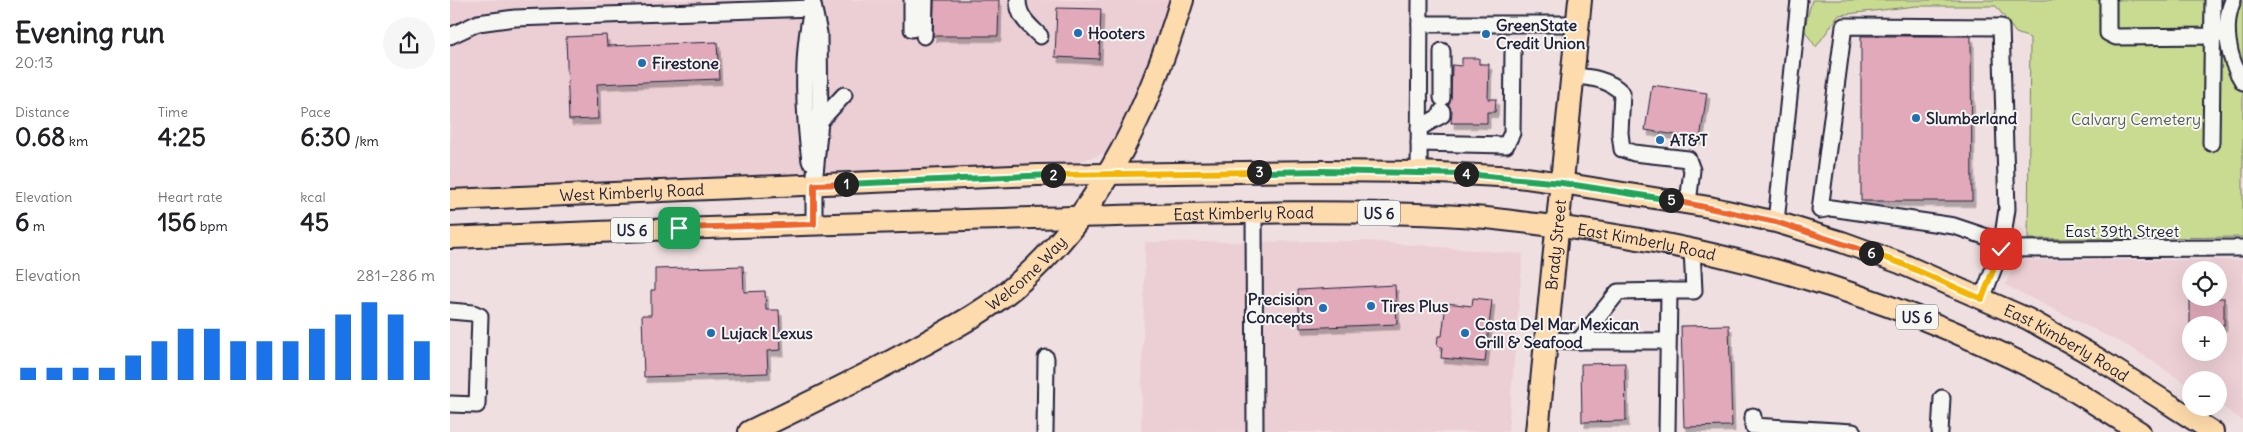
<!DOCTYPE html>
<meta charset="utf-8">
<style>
:root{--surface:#fff;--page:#f6f6f6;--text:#202124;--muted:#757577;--accent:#1a73e8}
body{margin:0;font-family:Delius,sans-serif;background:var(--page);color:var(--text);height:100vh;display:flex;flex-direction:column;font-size:19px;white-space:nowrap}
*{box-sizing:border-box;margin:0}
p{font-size:16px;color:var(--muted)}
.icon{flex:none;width:28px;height:28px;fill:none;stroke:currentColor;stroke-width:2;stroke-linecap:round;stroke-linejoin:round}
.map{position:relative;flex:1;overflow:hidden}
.details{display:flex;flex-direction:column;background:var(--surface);width:450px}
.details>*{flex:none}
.tools{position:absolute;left:1732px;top:261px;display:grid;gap:10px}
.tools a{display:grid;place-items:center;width:45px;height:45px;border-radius:50%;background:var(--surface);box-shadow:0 5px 20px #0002;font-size:25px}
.pin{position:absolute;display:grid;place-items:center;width:42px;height:42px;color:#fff;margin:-21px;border-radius:10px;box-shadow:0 2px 8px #0006}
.km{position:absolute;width:25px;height:25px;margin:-12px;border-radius:50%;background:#222;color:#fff;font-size:14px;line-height:25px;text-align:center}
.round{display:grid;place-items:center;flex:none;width:52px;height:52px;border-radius:26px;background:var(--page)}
.summary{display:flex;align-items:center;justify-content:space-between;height:85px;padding:0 15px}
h1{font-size:28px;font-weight:700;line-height:38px}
.metrics{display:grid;grid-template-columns:repeat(3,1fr);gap:8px;height:85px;padding:5px 15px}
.metrics div{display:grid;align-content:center}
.metrics b{font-size:25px;font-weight:700}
.metrics small{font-size:14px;font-weight:400}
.metrics p{font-size:14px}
.chart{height:140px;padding:10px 15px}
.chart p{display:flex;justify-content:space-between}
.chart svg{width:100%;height:90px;margin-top:5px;stroke:var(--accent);stroke-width:6}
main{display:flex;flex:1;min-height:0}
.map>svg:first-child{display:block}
</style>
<main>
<section class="details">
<div class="summary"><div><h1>Evening run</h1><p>20:13</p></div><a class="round"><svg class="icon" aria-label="share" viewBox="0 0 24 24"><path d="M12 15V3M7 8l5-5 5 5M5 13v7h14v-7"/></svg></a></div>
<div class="metrics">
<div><p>Distance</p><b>0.68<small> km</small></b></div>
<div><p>Time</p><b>4:25</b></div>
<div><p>Pace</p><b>6:30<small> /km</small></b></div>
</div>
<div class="metrics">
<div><p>Elevation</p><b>6<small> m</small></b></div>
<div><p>Heart rate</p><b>156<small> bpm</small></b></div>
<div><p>kcal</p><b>45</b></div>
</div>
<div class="chart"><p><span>Elevation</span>281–286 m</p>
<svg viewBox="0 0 160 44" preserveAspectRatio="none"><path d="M5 44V38M15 44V38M25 44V38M35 44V38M45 44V32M55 44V25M65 44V19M75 44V19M85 44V25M95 44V25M105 44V25M115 44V19M125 44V12M135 44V6M145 44V12M155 44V25"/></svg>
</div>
</section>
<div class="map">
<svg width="1793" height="432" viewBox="0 0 1793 432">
<defs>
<filter id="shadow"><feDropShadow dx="3" dy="5.5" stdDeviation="0" flood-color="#0004"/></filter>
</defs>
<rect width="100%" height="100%" fill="#f0dfe1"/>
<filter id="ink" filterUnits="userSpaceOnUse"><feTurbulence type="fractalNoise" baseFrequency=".02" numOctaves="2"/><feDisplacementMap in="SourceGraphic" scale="10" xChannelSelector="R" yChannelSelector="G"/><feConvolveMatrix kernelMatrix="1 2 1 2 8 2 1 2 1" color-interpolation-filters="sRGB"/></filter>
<g filter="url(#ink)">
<g fill="#eccfd5" fill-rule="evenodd">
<path d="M0 0H732L675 147 587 175 0 200Z"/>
<path d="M917 241 1073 254 1058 432H691L695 242Z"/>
<path d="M1568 260H1793V421L1769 405V380H1741V387L1685 350 1555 285ZM1741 270H1769V298H1741ZM1741 325H1769V352H1741Z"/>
</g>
<path fill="#c8db90" stroke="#757e66" d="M1362 0H1793V237L1578 239 1580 38 1566 33 1546 6H1466L1389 15 1366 47 1354 30Z"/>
<g fill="#e1a9ba" stroke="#22223b" filter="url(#shadow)">
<path d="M484 0H549L548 36H483Z"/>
<path d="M607 8 651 9 649 59 605 57Z"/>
<path d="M156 35 157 46 267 42 269 79 147 84 148 119 119 120 116 37Z"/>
<path d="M1411 36H1521L1522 201H1411Z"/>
<path d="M1012 58H1029V64H1039L1038 99H1046L1045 112H1037V123H1001L1002 111 998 104 1001 98 1002 65 1012 66Z"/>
<path d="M1202 85 1257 93 1250 139 1195 130Z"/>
<path d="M293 266 294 292 315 291 316 310H329L331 350 317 351 318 373 194 377 192 315H201V290H205V269Z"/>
<path d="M945 285 947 324 850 328 848 290Z"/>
<path d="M1023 298 1042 300 1035 362 991 358 992 347 987 346 988 336H992L996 303 1022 306Z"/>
<rect x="1740" y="298" width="34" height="27"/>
<path d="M1279 325 1282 426 1234 427 1231 326Z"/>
<path d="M1175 363 1176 421 1132 422 1131 364Z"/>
</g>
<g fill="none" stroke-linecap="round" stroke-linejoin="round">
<defs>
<g id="minor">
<path d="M362 0 369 33 370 121 364 185V224"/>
<path d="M568 0C568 17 579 25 590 36"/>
<path d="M1658 0V33L1666 37 1763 36 1777 32"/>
<path d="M1783 0C1772 26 1778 59 1793 82"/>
<path d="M970 24H1127"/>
<path d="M462 29V0"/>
<path d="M0 36 28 23 65 18 363 8"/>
<path d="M474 36 475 0"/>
<path d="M1122 76C1140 77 1159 79 1172 93L1170 133 1172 149 1184 153 1238 159 1242 170 1238 203"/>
<path d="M992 98V51"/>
<path d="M370 121 394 95"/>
<path d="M969 128 992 115V111"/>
<path d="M969 143 1056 145 1062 133 1063 52"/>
<path d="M1761 143 1763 0"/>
<path d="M360 161C354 116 351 55 362 10"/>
<path d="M969 172 970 0"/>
<path d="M804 214 805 432"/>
<path d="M1326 222 1349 0"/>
<path d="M1551 249 1793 248"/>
<path d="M1532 299 1551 249 1557 209 1551 27 1394 26 1370 210 1381 208 1504 226 1552 242"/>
<path d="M0 311 23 313 30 316 27 405 0 404"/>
<path d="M1095 340 1129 341"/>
<path d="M1217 341H1129L1168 292 1219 291"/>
<path d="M1303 416V426L1403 432"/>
<path d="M595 432 596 358"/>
<path d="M1217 432 1219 291H1244L1242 249"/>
<path d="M1490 432 1492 398"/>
</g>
<g id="major">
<path id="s1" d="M0 200 587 175 872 171 969 172 1068 177 1112 183 1259 207 1326 222 1392 242 1450 263 1578 319 1647 358 1763 432"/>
<path id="s2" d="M0 238C194 229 388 224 583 218 725 215 867 208 1009 216 1035 217 1061 221 1087 224 1262 244 1436 293 1594 374 1627 391 1658 413 1690 432"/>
</g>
<g id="highway">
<path id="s3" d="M300 432C358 404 416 376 472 345 507 326 544 306 573 279 656 205 700 104 732 0"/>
<path id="s4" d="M1087 432 1130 0"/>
</g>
</defs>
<use href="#minor" stroke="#22223b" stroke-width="19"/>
<use href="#major" stroke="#22223b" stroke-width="24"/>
<use href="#highway" stroke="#22223b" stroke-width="26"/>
<use href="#minor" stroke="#f6f6f2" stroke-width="15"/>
<use href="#major" stroke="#fedbac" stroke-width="20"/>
<use href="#highway" stroke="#fedbac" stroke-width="22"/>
</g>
</g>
<g fill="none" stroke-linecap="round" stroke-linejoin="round" filter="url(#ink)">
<defs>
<path id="split-1" d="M229 228 364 224V185L396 184"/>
<path id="split-2" d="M396 184 603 175"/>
<path id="split-3" d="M603 175 809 172"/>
<path id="split-4" d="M809 172 872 171 1016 174"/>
<path id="split-5" d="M1016 174 1112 183 1221 200"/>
<path id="split-6" d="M1221 200 1326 222 1421 253"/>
<path id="split-7" d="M1421 253 1450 263 1532 299 1551 249"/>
</defs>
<use href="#split-1" stroke="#fff" stroke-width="10"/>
<use href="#split-2" stroke="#fff" stroke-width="10"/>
<use href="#split-3" stroke="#fff" stroke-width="10"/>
<use href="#split-4" stroke="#fff" stroke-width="10"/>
<use href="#split-5" stroke="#fff" stroke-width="10"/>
<use href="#split-6" stroke="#fff" stroke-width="10"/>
<use href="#split-7" stroke="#fff" stroke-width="10"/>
<use href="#split-1" stroke="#f0652b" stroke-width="6"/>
<use href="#split-2" stroke="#22a559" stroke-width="6"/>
<use href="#split-3" stroke="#f5b400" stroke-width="6"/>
<use href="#split-4" stroke="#22a559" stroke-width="6"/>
<use href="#split-5" stroke="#22a559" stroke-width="6"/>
<use href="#split-6" stroke="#f0652b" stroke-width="6"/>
<use href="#split-7" stroke="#f5b400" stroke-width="6"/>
</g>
<g fill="#1f6fb2" stroke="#f6f6f2" stroke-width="2">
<circle cx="628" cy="33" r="5"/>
<circle cx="1036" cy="34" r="5"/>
<circle cx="192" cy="63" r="5"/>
<circle cx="1466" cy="118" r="5"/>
<circle cx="1210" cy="140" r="5"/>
<circle cx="921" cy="306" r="5"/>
<circle cx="873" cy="308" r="5"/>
<circle cx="261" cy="333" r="5"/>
<circle cx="1015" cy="333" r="5"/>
</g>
<g text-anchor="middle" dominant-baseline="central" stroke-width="4" stroke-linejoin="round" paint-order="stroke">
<g fill="#f6f6f2" stroke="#626272" stroke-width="1">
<rect x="908" y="200.5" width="42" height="25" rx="4"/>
<rect x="161" y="217.5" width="42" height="25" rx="4"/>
<rect x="1446" y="304.5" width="42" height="25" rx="4"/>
</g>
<g font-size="15" font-weight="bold" fill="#22223b">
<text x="929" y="213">US 6</text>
<text x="182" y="230">US 6</text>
<text x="1467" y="317">US 6</text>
</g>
<g font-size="16" font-weight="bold" fill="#22223b" stroke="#f6f6f2" text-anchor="start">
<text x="1046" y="25">GreenState<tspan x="1046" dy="18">Credit Union</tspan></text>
<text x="638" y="33">Hooters</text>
<text x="202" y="63">Firestone</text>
<text x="1476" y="118">Slumberland</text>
<text x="1220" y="140">AT&amp;T</text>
<text x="863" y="299" text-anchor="end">Precision<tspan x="863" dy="18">Concepts</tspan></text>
<text x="931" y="306">Tires Plus</text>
<text x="1025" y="324">Costa Del Mar Mexican<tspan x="1025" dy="18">Grill &amp; Seafood</tspan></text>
<text x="271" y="333">Lujack Lexus</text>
</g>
<g font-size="16" fill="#545a54" stroke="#f6f6f2">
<text x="1686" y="119">Calvary Cemetery</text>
</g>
<g font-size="16" fill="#22223b" stroke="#f6f6f2">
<text stroke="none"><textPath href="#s1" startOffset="182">West Kimberly Road</textPath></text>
<text stroke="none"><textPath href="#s2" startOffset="794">East Kimberly Road</textPath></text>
<text x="1672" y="231">East 39th Street</text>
<text stroke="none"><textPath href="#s2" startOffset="1199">East Kimberly Road</textPath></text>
<text stroke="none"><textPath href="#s4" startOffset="188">Brady Street</textPath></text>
<text stroke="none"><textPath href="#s3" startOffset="320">Welcome Way</textPath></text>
<text stroke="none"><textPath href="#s1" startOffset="1646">East Kimberly Road</textPath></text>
</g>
</g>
</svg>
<div class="tools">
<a><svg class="icon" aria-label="locate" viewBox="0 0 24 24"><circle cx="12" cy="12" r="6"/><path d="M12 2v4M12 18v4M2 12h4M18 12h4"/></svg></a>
<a>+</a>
<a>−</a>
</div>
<div class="pin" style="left:229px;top:228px;background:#1e9e55"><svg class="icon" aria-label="arrive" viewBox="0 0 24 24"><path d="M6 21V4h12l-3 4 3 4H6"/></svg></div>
<div class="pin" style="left:1551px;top:249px;background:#d93025"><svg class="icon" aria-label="check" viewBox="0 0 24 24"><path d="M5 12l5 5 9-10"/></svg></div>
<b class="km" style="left:396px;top:184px">1</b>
<b class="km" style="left:603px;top:175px">2</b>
<b class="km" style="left:809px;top:172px">3</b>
<b class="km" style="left:1016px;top:174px">4</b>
<b class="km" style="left:1221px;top:200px">5</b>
<b class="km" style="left:1421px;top:253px">6</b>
</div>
</main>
